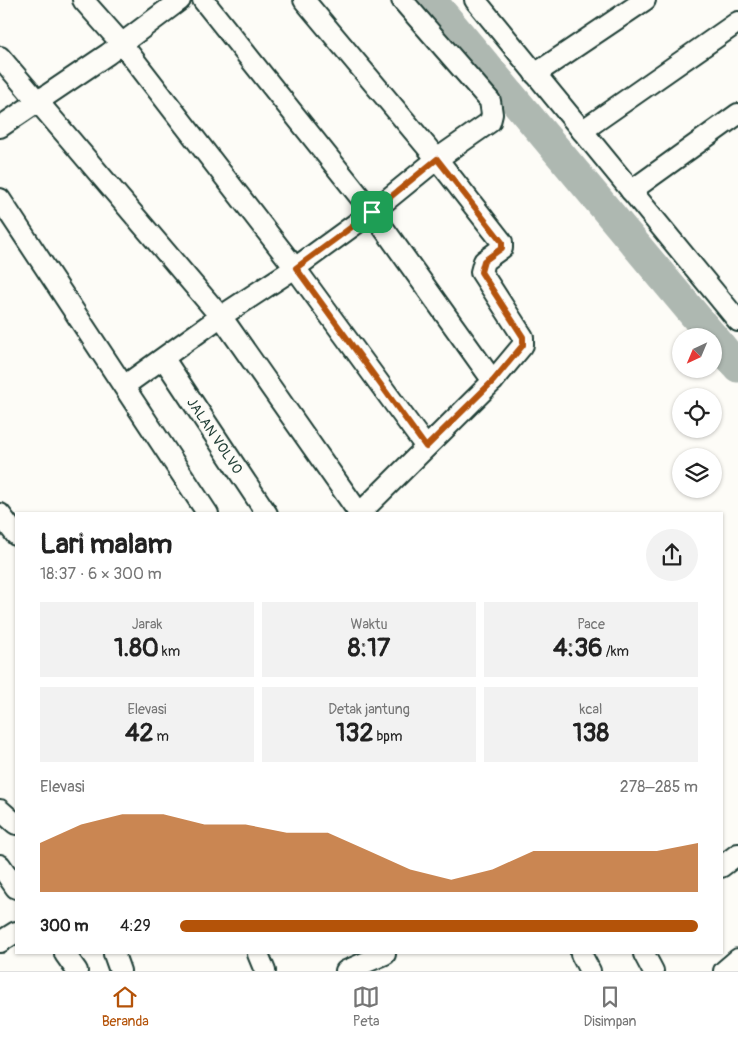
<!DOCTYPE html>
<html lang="id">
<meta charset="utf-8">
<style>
:root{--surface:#fff;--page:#f2f2f2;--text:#222;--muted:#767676;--line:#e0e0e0;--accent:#b45309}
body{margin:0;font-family:Pangolin,sans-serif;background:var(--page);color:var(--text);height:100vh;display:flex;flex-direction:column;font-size:19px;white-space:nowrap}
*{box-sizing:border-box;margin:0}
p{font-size:16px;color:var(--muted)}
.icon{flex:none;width:28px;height:28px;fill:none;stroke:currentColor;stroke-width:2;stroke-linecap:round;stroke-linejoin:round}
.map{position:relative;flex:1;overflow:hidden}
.details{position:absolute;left:15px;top:512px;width:708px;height:442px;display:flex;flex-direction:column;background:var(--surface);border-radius:0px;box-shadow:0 1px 4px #0004}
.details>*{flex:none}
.needle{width:32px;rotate:224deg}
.tools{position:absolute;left:672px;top:328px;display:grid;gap:10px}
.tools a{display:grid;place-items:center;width:50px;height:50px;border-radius:50%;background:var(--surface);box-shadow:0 1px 4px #0004;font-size:25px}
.pin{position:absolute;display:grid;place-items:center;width:42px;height:42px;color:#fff;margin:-21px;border-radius:10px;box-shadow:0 2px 8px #0006}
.round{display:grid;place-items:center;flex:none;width:52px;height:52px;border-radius:26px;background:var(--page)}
.summary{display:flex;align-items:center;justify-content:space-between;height:85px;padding:0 25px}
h1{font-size:28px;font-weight:800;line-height:38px}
.stats{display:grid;grid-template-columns:repeat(3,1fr);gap:8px;height:85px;padding:5px 25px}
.stats div{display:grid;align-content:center;border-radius:0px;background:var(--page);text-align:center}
.stats b{font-size:25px;font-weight:800}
.stats small{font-size:14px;font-weight:400}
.stats p{font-size:14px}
.chart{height:140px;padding:10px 25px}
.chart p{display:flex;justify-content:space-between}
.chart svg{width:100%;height:90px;margin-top:5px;fill:var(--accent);opacity:.7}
ul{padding:0 25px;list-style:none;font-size:16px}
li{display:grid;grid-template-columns:80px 60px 1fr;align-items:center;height:38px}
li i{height:12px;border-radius:6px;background:var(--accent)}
.tab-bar{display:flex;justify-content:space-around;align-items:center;height:70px;border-top:1px solid var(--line);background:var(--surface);font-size:14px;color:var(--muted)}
.tab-bar a{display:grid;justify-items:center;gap:2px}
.tab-bar .on{color:var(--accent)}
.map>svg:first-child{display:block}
</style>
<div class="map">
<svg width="738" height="971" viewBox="0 0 738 971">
<rect width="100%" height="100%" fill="#fdfcf7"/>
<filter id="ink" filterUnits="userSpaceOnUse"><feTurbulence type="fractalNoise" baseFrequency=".02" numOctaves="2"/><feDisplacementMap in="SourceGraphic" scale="10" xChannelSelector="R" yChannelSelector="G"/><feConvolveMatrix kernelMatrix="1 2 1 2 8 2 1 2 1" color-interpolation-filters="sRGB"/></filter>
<g filter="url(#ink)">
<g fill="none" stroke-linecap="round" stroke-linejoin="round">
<g stroke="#aeb8b1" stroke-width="31">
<path d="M431 0 712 336"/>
<path d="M714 338 738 367"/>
</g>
<defs>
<g id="minor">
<path d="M83 0 122 44 295 268 426 447"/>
<path d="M203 0 372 212 493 381"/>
<path d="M304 0 437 159 502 242V248L484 261 481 272 523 337V345L493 381 359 514"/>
<path d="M475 0 738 321"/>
<path d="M0 57 225 322 359 513"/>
<path d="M535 74 645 0"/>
<path d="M0 127 108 54 180 0"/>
<path d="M582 131 738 22"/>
<path d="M631 191 738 114"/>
<path d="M0 199 208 514"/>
<path id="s1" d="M164 359 267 514"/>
<path d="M124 386 220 317 295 268 372 212 437 159 490 122 492 114 490 101 402 0"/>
<path d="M0 514 16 535"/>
<path d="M0 810 16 824"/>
<path d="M0 865 16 888"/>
<path d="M721 867 738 854"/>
<path d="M0 942 16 932"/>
<path d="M65 954 77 971"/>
<path d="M114 954 120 971"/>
<path d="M258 954 265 971"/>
<path d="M581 954 590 971"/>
<path d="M644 954 653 971"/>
<path d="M346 971 385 954"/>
<path d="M724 971 738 959"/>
</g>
</defs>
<use href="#minor" stroke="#1f3d34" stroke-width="24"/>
<use href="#minor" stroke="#fdfcf7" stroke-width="20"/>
</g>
</g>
<g fill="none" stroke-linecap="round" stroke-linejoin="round" filter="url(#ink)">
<defs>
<path id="route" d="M437 159 502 242V248L484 261 481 272 523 337V345L493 381 426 447 296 268 372 212Z"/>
</defs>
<use href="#route" stroke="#fff" stroke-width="10"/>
<use href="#route" stroke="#b45309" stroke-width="6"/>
</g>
<g text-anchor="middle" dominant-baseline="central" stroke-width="4.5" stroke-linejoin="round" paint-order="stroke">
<g font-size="14" fill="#1f3d34" stroke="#fdfcf7">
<text stroke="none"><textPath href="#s1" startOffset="92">JALAN VOLVO</textPath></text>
</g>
</g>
</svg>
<div class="tools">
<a><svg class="needle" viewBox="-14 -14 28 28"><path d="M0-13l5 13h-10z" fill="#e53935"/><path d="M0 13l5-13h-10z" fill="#767676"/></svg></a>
<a><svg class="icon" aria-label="locate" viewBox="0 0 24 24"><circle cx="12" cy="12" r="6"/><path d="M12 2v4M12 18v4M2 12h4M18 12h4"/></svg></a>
<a><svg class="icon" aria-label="layers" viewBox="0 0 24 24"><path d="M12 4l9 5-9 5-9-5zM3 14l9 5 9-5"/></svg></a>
</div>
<div class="pin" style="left:372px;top:212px;background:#1e9e55"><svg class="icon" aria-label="arrive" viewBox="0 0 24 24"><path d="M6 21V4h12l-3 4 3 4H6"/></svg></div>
<section class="details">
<div class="summary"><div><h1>Lari malam</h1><p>18:37 · 6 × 300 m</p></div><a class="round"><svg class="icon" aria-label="share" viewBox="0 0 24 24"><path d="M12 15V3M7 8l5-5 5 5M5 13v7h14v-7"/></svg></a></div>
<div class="stats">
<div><p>Jarak</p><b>1.80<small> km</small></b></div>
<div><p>Waktu</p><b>8:17</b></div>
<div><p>Pace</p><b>4:36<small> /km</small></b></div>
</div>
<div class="stats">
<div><p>Elevasi</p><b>42<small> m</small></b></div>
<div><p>Detak jantung</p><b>132<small> bpm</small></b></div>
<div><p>kcal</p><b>138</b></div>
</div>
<div class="chart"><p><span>Elevasi</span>278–285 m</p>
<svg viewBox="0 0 160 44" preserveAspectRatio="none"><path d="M0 44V20L10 11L20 6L30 6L40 11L50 11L60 15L70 15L80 24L90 33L100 38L110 33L120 24L130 24L140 24L150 24L160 20V44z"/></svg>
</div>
<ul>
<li><b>300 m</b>4:29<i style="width:100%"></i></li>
</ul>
</section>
</div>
<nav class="tab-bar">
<a class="on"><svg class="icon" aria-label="home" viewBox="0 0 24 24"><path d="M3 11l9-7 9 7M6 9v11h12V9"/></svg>Beranda</a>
<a><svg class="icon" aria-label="map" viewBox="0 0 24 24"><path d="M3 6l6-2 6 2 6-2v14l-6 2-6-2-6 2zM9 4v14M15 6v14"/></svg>Peta</a>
<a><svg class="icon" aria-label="saved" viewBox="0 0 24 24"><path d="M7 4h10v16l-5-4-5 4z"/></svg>Disimpan</a>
</nav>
